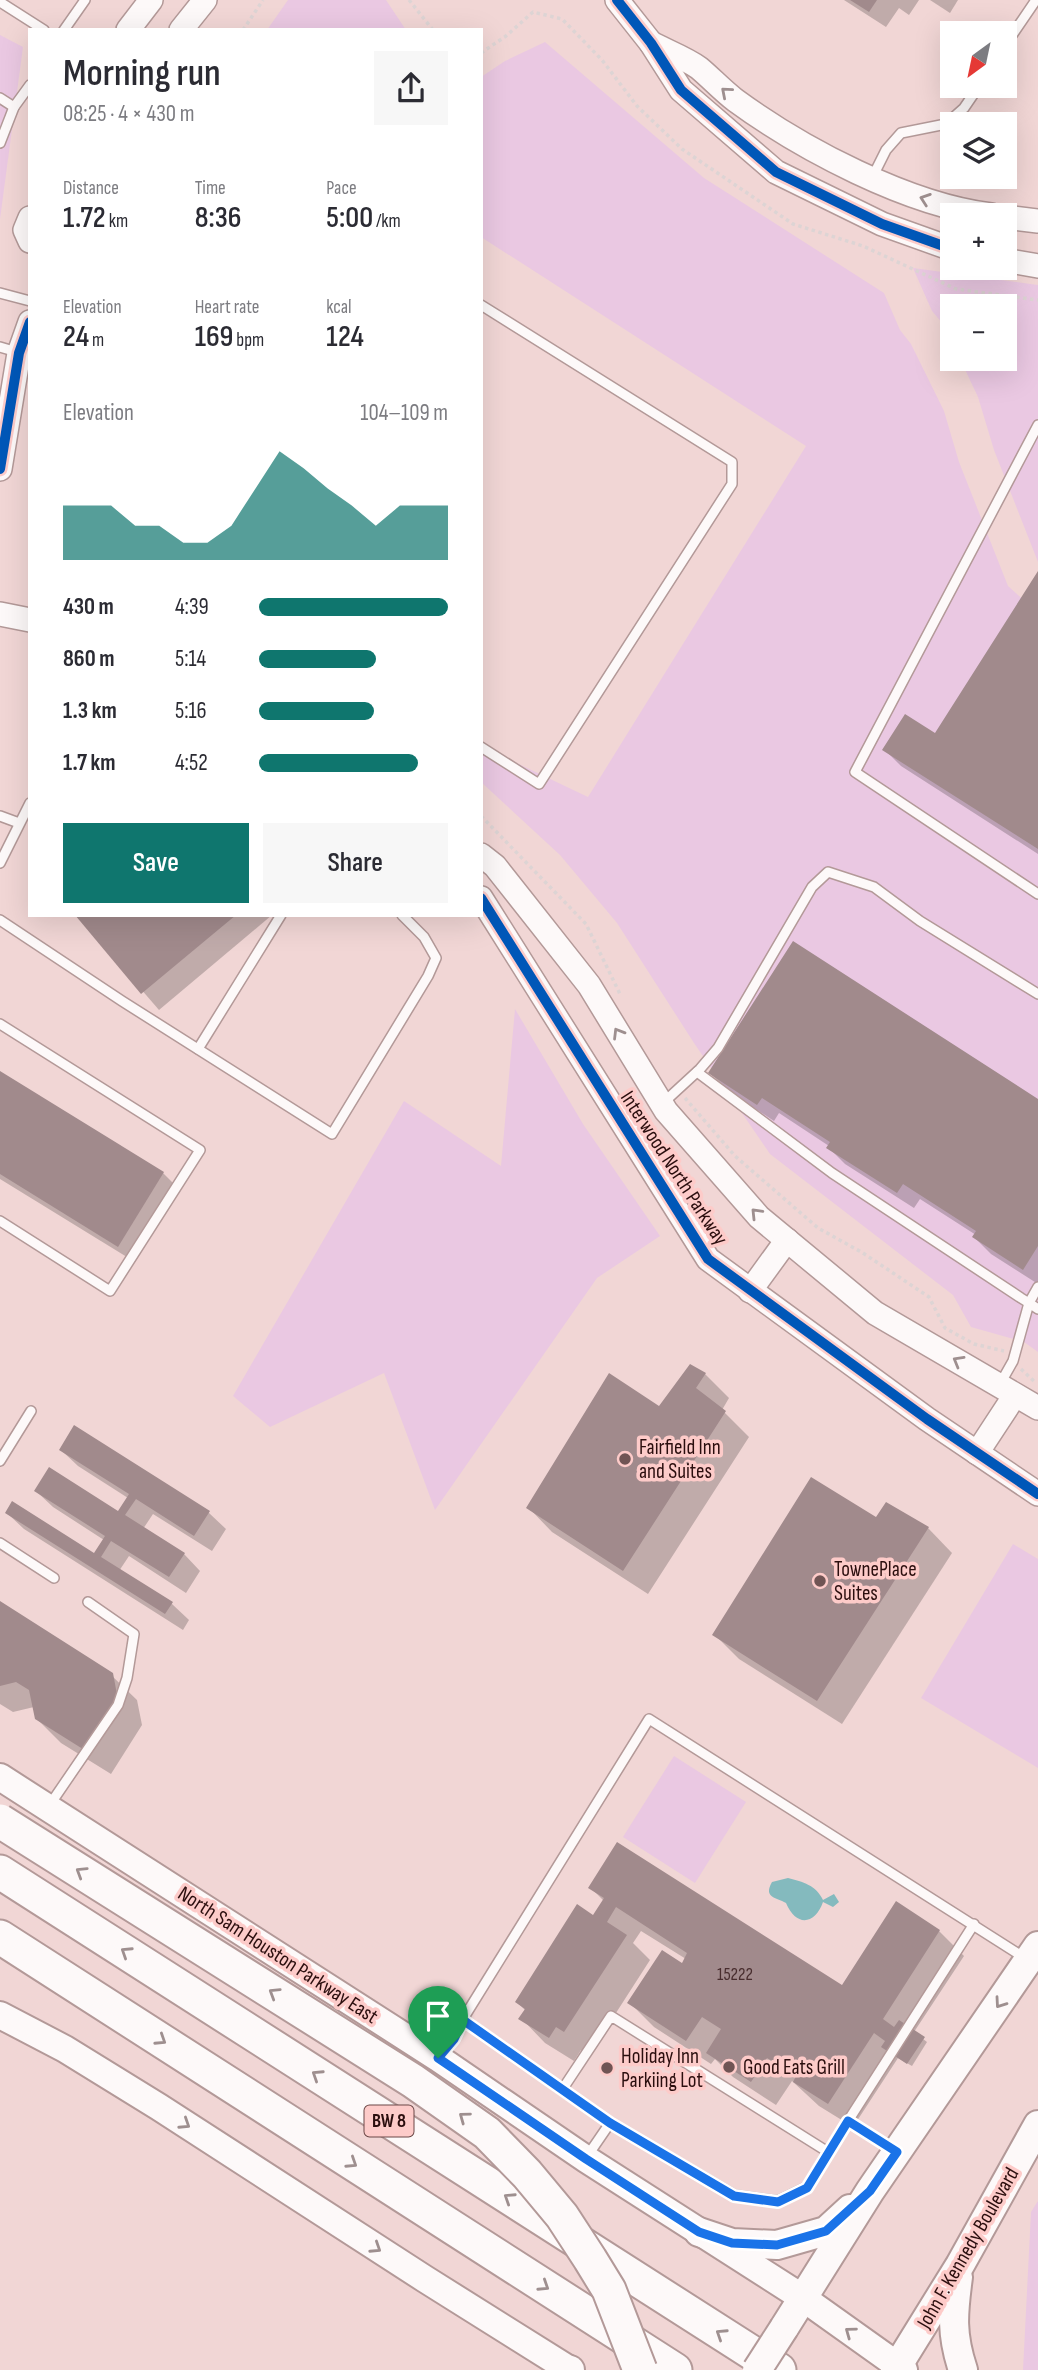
<!DOCTYPE html>
<meta charset="utf-8">
<style>
:root{--surface:#fff;--page:#f7f7f7;--text:#2b2b33;--muted:#7c7c81;--accent:#0f766e}
body{margin:0;font-family:"Sofia Sans Condensed",sans-serif;background:var(--page);color:var(--text);height:100vh;display:flex;flex-direction:column;font-size:26px;white-space:nowrap}
*{box-sizing:border-box;margin:0}
p{font-size:23px;color:var(--muted)}
.icon{flex:none;width:38px;height:38px;fill:none;stroke:currentColor;stroke-width:2;stroke-linecap:round;stroke-linejoin:round}
.map{position:relative;flex:1;overflow:hidden}
.drawer{position:absolute;left:28px;top:28px;width:455px;height:889px;display:flex;flex-direction:column;background:var(--surface);border-radius:0px;box-shadow:0 7px 28px #0002}
.drawer>*{flex:none}
.needle{width:46px;rotate:213deg}
.controls{position:absolute;left:940px;top:21px;display:grid;gap:14px}
.controls a{display:grid;place-items:center;width:77px;height:77px;border-radius:0px;background:var(--surface);box-shadow:0 7px 28px #0002;font-size:35px}
.pin{position:absolute;display:grid;place-items:center;width:60px;height:60px;color:#fff;margin:-72px -30px;border-radius:50% 50% 50% 0;rotate:-45deg;box-shadow:0 0 7px #0007}
.pin .icon{rotate:45deg}
.round{display:grid;place-items:center;flex:none;width:74px;height:74px;border-radius:0px;background:var(--page)}
.headline{display:flex;align-items:center;justify-content:space-between;height:119px;padding:0 35px}
h1{font-size:38px;font-weight:600;line-height:52px}
.metrics{display:grid;grid-template-columns:repeat(3,1fr);gap:10px;height:119px;padding:7px 35px}
.metrics div{display:grid;align-content:center}
.metrics b{font-size:30px;font-weight:600}
.metrics small{font-size:19px;font-weight:400}
.metrics p{font-size:19px}
.chart{height:196px;padding:14px 35px}
.chart p{display:flex;justify-content:space-between}
.chart svg{width:100%;height:126px;margin-top:7px;fill:var(--accent);opacity:.7}
.primary-button{display:flex;gap:14px;margin-top:auto;padding:14px 35px}
.primary-button a{flex:1;height:80px;border-radius:0px;background:var(--accent);color:#fff;font-size:28px;font-weight:600;line-height:80px;text-align:center}
.primary-button a+a{background:var(--page);color:var(--text)}
ul{padding:0 35px;list-style:none;font-size:23px}
li{display:grid;grid-template-columns:112px 84px 1fr;align-items:center;height:52px}
li i{height:18px;border-radius:9px;background:var(--accent)}
.map>svg:first-child{display:block}
</style>
<div class="map">
<svg width="1038" height="2370" viewBox="0 0 1038 2370">
<rect width="100%" height="100%" fill="#f1d6d5"/>
<g fill="#eac8e2">
<path d="M288 0H386L406 30H267Z"/>
<path d="M0 35 23 47 0 219Z"/>
<path d="M545 42 704 178 884 293 900 330 911 344 944 411 959 462 1008 586 1038 613V1352L1024 1342 971 1327 953 1295 770 1154 694 1043 617 923 560 855 481 782V746L588 797 806 446 481 237V77L505 61Z"/>
<path d="M913 268 1038 285V562L994 450 978 397 960 359H1004V306H952V343L943 324 932 311Z"/>
<path d="M515 1009 583 1124 660 1236 597 1278 435 1510 384 1373 270 1427 233 1396 404 1101 501 1166Z"/>
<path d="M1013 1544 1038 1559V1768L921 1698Z"/>
<path d="M674 1756 746 1802 695 1883 623 1837Z"/>
<path d="M1038 2201V2370H1023L1031 2212Z"/>
</g>
<path fill="#84babe" d="M788 1878C803 1882 816 1885 823 1900L834 1894 839 1902 833 1907 823 1902C815 1925 796 1927 786 1903 776 1897 763 1898 772 1882Z"/>
<g fill="#0003">
<path d="M844 0H919L909 15 899 8 886 27Z"/>
<path d="M930 0H958L950 13Z"/>
<path d="M1038 574V854L901 766 884 749 935 735Z"/>
<path d="M77 915H272L159 1010Z"/>
<path d="M0 1073 163 1173 180 1190 135 1262 0 1179Z"/>
<path d="M710 1073 1038 1101V1284L991 1254 974 1237 976 1235 920 1199 914 1208 845 1164 828 1147 829 1146 779 1113 774 1121 727 1090Z"/>
<path d="M705 1374 729 1398 722 1410 749 1437 648 1594 552 1532 528 1507Z"/>
<path d="M75 1428 209 1513 226 1529 212 1551 153 1514 143 1529 184 1554 200 1571 186 1593 129 1556 119 1571 172 1604 189 1620 183 1630 24 1529 7 1513 95 1555 104 1540 53 1507 36 1491 119 1513 128 1498 78 1466 61 1450Z"/>
<path d="M928 1528 952 1553 842 1724 739 1659 714 1634Z"/>
<path d="M0 1603 111 1675 137 1700 142 1725 111 1774 61 1743 36 1718 34 1707 13 1712 0 1704Z"/>
<path d="M590 1887 842 1988 939 1931 964 1956 914 2032 927 2042 912 2066 898 2058 853 2127 819 2106 792 2081 776 2105 733 2077 715 2059 711 2064 654 2027 630 2003 682 1965 686 1959 641 1931 633 1943 650 1960 589 2055 581 2050 574 2061 545 2043 521 2018 526 2011 517 2002 594 1917 604 1901Z"/>
</g>
<g fill="#a18a8c">
<path d="M850 0H877L869 12Z"/>
<path d="M1038 571V849L882 750 905 714 935 733Z"/>
<path d="M75 915H236L141 994Z"/>
<path d="M793 941 1038 1099V1246L1023 1270 972 1237 976 1231 903 1184 897 1193 826 1148 830 1142 762 1098 757 1105 708 1073Z"/>
<path d="M0 1071 164 1172 118 1247 0 1174Z"/>
<path d="M690 1364 706 1373 696 1388 726 1411 623 1571 526 1508 609 1373 659 1406Z"/>
<path d="M74 1425 210 1511 194 1536 136 1499 125 1515 185 1553 169 1577 111 1541 101 1557 173 1602 165 1614 5 1513 12 1501 94 1553 105 1536 34 1491 49 1467 118 1511 129 1494 59 1450Z"/>
<path d="M811 1477 876 1517 886 1502 929 1527 817 1701 712 1635Z"/>
<path d="M0 1601 113 1673 118 1700 86 1751 35 1719 29 1690 16 1682 0 1686Z"/>
<path d="M617 1842 842 1985 896 1901 940 1930 883 2019 894 2027 899 2020 925 2037 907 2064 881 2047 885 2041 874 2033 828 2104 793 2082 796 2076 767 2058 751 2082 706 2053 721 2029 702 2017 686 2041 627 2003 662 1950 682 1963 687 1953 616 1907 607 1922 627 1935 564 2032 556 2027 549 2038 518 2019 525 2009 515 2002 577 1904 593 1915 604 1898 588 1888Z"/>
</g>
<g fill="none" stroke-linecap="round" stroke-linejoin="round">
<defs>
<g id="service">
<path d="M0 2 44 30"/>
<path d="M64 30 85 0"/>
<path d="M1004 47 1036 0"/>
<path d="M0 98 14 107 30 85"/>
<path d="M0 143 14 107"/>
<path d="M872 178 886 150 901 133 946 124 964 108 979 86"/>
<path d="M0 293 30 301"/>
<path d="M481 305 732 462V484L539 784 481 747"/>
<path d="M0 347 17 352"/>
<path d="M1038 425 855 772 1038 894"/>
<path d="M0 816 19 823"/>
<path d="M0 863 30 803"/>
<path d="M0 920 122 1001 332 1134 428 976 436 958 424 937 402 915"/>
<path d="M0 1024 200 1150 110 1291 0 1221"/>
<path d="M198 1049 281 915"/>
<path d="M697 1072 832 1173 1021 1298 1029 1303 1038 1287"/>
<path d="M663 1103 700 1069 718 1048 812 887 828 872 874 887 920 921 1038 994"/>
<path d="M1000 1384 1013 1361 1029 1303 1038 1309"/>
<path d="M0 1461 31 1411"/>
<path d="M0 1543 54 1578"/>
<path d="M49 1806 118 1705 127 1678 134 1634 88 1602"/>
<path d="M463 2019 562 2090"/>
<path d="M439 2057 454 2039 463 2019 649 1719 1025 1958"/>
<path d="M848 2121 974 1924"/>
<path d="M828 2152 807 2187 778 2201 734 2195 610 2123 562 2090 611 2016 828 2152 848 2121 893 2149"/>
<path d="M586 2158 610 2123"/>
</g>
<g id="tertiary">
<path d="M617 0 651 43 681 90 776 172 882 224 952 249"/>
<path d="M128 30 151 0"/>
<path d="M181 30 205 0"/>
<path d="M651 43C666 51 685 58 699 68 711 78 722 90 735 100 802 149 908 205 991 215"/>
<path d="M1004 217 1038 221"/>
<path d="M30 218 25 230 30 241"/>
<path d="M1004 260 1038 266"/>
<path d="M0 469 19 353 30 322"/>
<path d="M0 614 30 620"/>
<path d="M481 855 495 866 589 985 666 1111 759 1217 875 1313 1038 1408"/>
<path d="M481 898 708 1259 927 1419 1038 1494"/>
<path d="M750 1291 787 1240"/>
<path d="M977 1453 1015 1395"/>
</g>
<g id="secondary">
<path d="M0 1777 438 2058 586 2159 803 2298 904 2370"/>
<path d="M0 2015 65 2049 159 2107 425 2279 570 2370"/>
</g>
<g id="primary">
<path d="M699 2232 732 2243 777 2245 826 2231 850 2209"/>
<path d="M958 2277C953 2314 951 2334 963 2370"/>
<path d="M784 2328 870 2191 1038 1946"/>
<path d="M569 2370H570"/>
<path d="M895 2370 960 2265 1038 2125"/>
</g>
<g id="motorway">
<path d="M0 1872 779 2370"/>
<path d="M0 1937 675 2370"/>
</g>
</defs>
<use href="#service" stroke="#b39998" stroke-width="12"/>
<use href="#tertiary" stroke="#b39998" stroke-width="26"/>
<use href="#secondary" stroke="#b39998" stroke-width="30"/>
<use href="#primary" stroke="#b39998" stroke-width="32"/>
<use href="#motorway" stroke="#b39998" stroke-width="37"/>
<g stroke="#ddd4d4" stroke-width="3.5" stroke-dasharray="3.5 3.5" stroke-linecap="butt">
<path d="M409 0 433 30"/>
<path d="M243 30 263 0"/>
<path d="M481 53 506 36 533 12 562 19 602 60 637 106 682 149 793 224 863 246 956 289 1038 300"/>
<path d="M481 816 586 924 620 994"/>
<path d="M685 1098 735 1156 818 1228 863 1253 929 1297 945 1328 974 1344 1004 1351"/>
<path d="M1021 1369 1036 1383"/>
</g>
<use href="#service" stroke="#fdf9f9" stroke-width="9"/>
<use href="#tertiary" stroke="#fdf9f9" stroke-width="23"/>
<use href="#secondary" stroke="#fdf9f9" stroke-width="26"/>
<use href="#primary" stroke="#fdf9f9" stroke-width="28"/>
<use href="#motorway" stroke="#fdf9f9" stroke-width="33"/>
<defs>
<path id="primary-bridge" d="M757 2370 784 2328"/>
<path id="motorway-bridge" d="M0 1821 413 2081 487 2133 527 2174 562 2216 590 2259 609 2290 640 2370"/>
</defs>
<use href="#primary-bridge" stroke="#b39998" stroke-width="32" stroke-linecap="butt"/>
<use href="#motorway-bridge" stroke="#b39998" stroke-width="37" stroke-linecap="butt"/>
<use href="#primary-bridge" stroke="#fdf9f9" stroke-width="28"/>
<use href="#motorway-bridge" stroke="#fdf9f9" stroke-width="33"/>
<defs>
<g id="cycleway">
<path d="M617 0 651 43 681 90 776 172 882 224 952 249"/>
<path d="M0 469 19 353 30 322"/>
<path d="M481 898 708 1259 927 1419 1038 1494"/>
</g>
</defs>
<use href="#cycleway" stroke="#fdcbc9" stroke-width="15"/>
<use href="#cycleway" stroke="#0057b8" stroke-width="10"/>
</g>
<defs><path id="oneway-chevron" d="M-2-3.5L2.5 0L-2 3.5" fill="none" stroke-width="1.6" stroke-linecap="round" stroke-linejoin="round" transform="scale(1.75)"/></defs>
<g stroke="#9e8f8f">
<use href="#oneway-chevron" transform="translate(726 92) rotate(-139)"/>
<use href="#oneway-chevron" transform="translate(925 199) rotate(-161)"/>
<use href="#oneway-chevron" transform="translate(618 1033) rotate(-121)"/>
<use href="#oneway-chevron" transform="translate(756 1213) rotate(-134)"/>
<use href="#oneway-chevron" transform="translate(958 1361) rotate(-150)"/>
<use href="#oneway-chevron" transform="translate(81 1872) rotate(-148)"/>
<use href="#oneway-chevron" transform="translate(126 1952) rotate(-147)"/>
<use href="#oneway-chevron" transform="translate(274 1993) rotate(-148)"/>
<use href="#oneway-chevron" transform="translate(1000 2003) rotate(125)"/>
<use href="#oneway-chevron" transform="translate(161 2040) rotate(33)"/>
<use href="#oneway-chevron" transform="translate(317 2075) rotate(-147)"/>
<use href="#oneway-chevron" transform="translate(464 2117) rotate(-144)"/>
<use href="#oneway-chevron" transform="translate(185 2124) rotate(33)"/>
<use href="#oneway-chevron" transform="translate(352 2163) rotate(33)"/>
<use href="#oneway-chevron" transform="translate(509 2198) rotate(-147)"/>
<use href="#oneway-chevron" transform="translate(376 2248) rotate(33)"/>
<use href="#oneway-chevron" transform="translate(544 2286) rotate(33)"/>
<use href="#oneway-chevron" transform="translate(850 2332) rotate(-144)"/>
<use href="#oneway-chevron" transform="translate(721 2334) rotate(-147)"/>
</g>
<g fill="none" stroke-linecap="round" stroke-linejoin="round">
<defs>
<path id="route" d="M463 2020 610 2123 734 2196 778 2202 807 2188 848 2121 897 2152 870 2191 826 2231 777 2245 732 2243 699 2232 586 2159 438 2058 454 2039Z"/>
</defs>
<use href="#route" stroke="#fff" stroke-width="14"/>
<use href="#route" stroke="#1a73e8" stroke-width="9"/>
</g>
<g fill="#705454" stroke="#fdcbc9" stroke-width="2.5">
<circle cx="625" cy="1459" r="7"/>
<circle cx="820" cy="1581" r="7"/>
<circle cx="729" cy="2067" r="7"/>
<circle cx="607" cy="2068" r="7"/>
</g>
<g text-anchor="middle" dominant-baseline="central" stroke-width="7" stroke-linejoin="round" paint-order="stroke">
<g font-size="18" fill="#482d2e">
<text x="735" y="1974">15222</text>
</g>
<rect fill="#fdcbc9" stroke="#6a4746" stroke-width="2" x="364.5" y="2105.5" width="49" height="31" rx="5"/>
<g font-size="19" font-weight="bold" fill="#2b0e0e">
<text x="389" y="2121">BW 8</text>
</g>
<g font-size="21" fill="#2b0e0e" stroke="#fdcbc9">
<text transform="translate(674 1168) rotate(57)">Interwood North Parkway</text>
<text transform="translate(278 1955) rotate(33)">North Sam Houston Parkway East</text>
<text transform="translate(968 2248) rotate(-60)">John F. Kennedy Boulevard</text>
</g>
<g font-size="21" fill="#2b0e0e" stroke="#fdcbc9" text-anchor="start">
<text x="639" y="1447">Fairfield Inn<tspan x="639" dy="24">and Suites</tspan></text>
<text x="834" y="1569">TownePlace<tspan x="834" dy="24">Suites</tspan></text>
<text x="621" y="2056">Holiday Inn<tspan x="621" dy="24">Parkiing Lot</tspan></text>
<text x="743" y="2067">Good Eats Grill</text>
</g>
</g>
</svg>
<div class="controls">
<a><svg class="needle" viewBox="-14 -14 28 28"><path d="M0-13l5 13h-10z" fill="#e53935"/><path d="M0 13l5-13h-10z" fill="#7c7c81"/></svg></a>
<a><svg class="icon" aria-label="layers" viewBox="0 0 24 24"><path d="M12 4l9 5-9 5-9-5zM3 14l9 5 9-5"/></svg></a>
<a>+</a>
<a>−</a>
</div>
<div class="pin" style="left:438px;top:2058px;background:#1e9e55"><svg class="icon" aria-label="arrive" viewBox="0 0 24 24"><path d="M6 21V4h12l-3 4 3 4H6"/></svg></div>
<section class="drawer">
<div class="headline"><div><h1>Morning run</h1><p>08:25 · 4 × 430 m</p></div><a class="round"><svg class="icon" aria-label="share" viewBox="0 0 24 24"><path d="M12 15V3M7 8l5-5 5 5M5 13v7h14v-7"/></svg></a></div>
<div class="metrics">
<div><p>Distance</p><b>1.72<small> km</small></b></div>
<div><p>Time</p><b>8:36</b></div>
<div><p>Pace</p><b>5:00<small> /km</small></b></div>
</div>
<div class="metrics">
<div><p>Elevation</p><b>24<small> m</small></b></div>
<div><p>Heart rate</p><b>169<small> bpm</small></b></div>
<div><p>kcal</p><b>124</b></div>
</div>
<div class="chart"><p><span>Elevation</span>104–109 m</p>
<svg viewBox="0 0 160 44" preserveAspectRatio="none"><path d="M0 44V25L10 25L20 25L30 32L40 32L50 38L60 38L70 32L80 19L90 6L100 12L110 19L120 25L130 32L140 25L150 25L160 25V44z"/></svg>
</div>
<ul>
<li><b>430 m</b>4:39<i style="width:100%"></i></li>
<li><b>860 m</b>5:14<i style="width:62%"></i></li>
<li><b>1.3 km</b>5:16<i style="width:61%"></i></li>
<li><b>1.7 km</b>4:52<i style="width:84%"></i></li>
</ul>
<div class="primary-button"><a>Save</a><a>Share</a></div>
</section>
</div>
